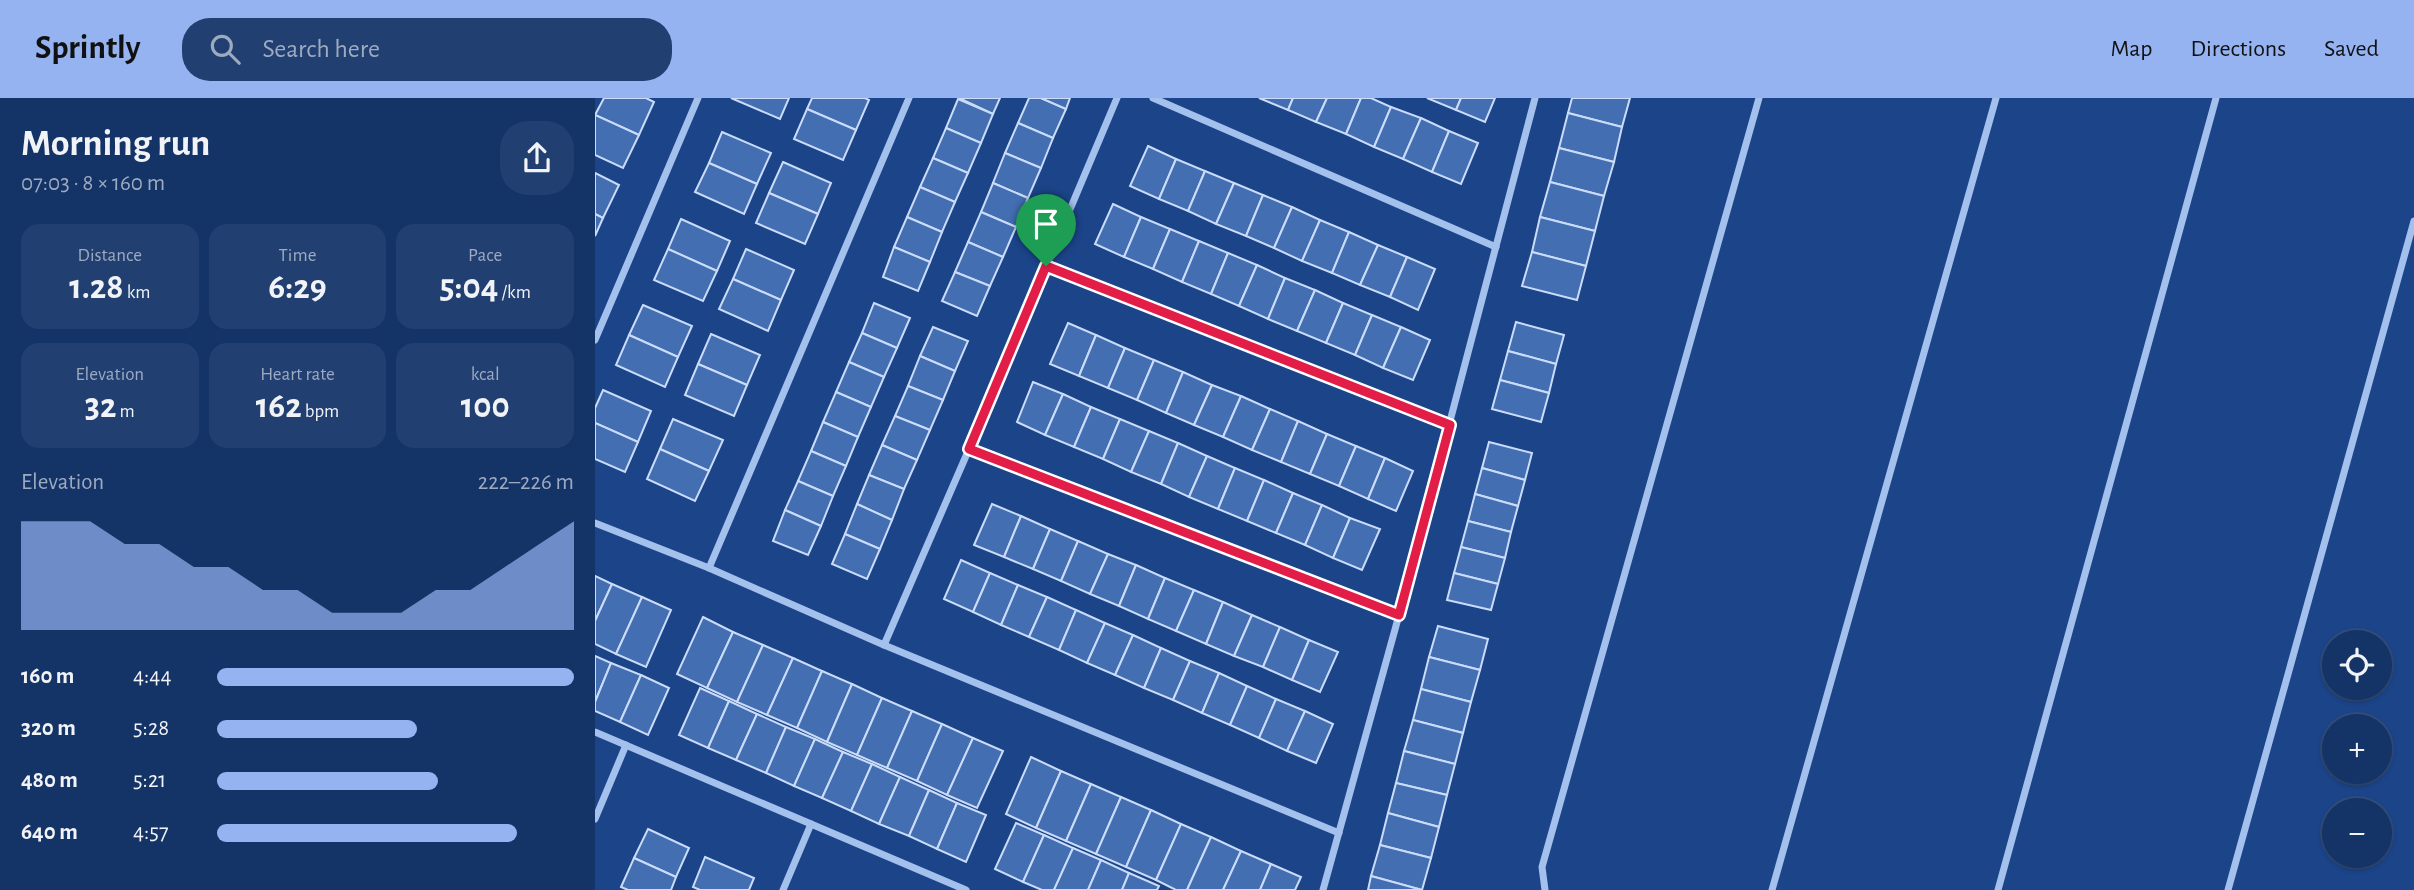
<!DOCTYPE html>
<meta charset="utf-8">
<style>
:root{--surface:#143367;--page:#213f70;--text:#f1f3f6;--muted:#9daac0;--line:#334e7b;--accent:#95b2f1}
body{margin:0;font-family:"Alegreya Sans",sans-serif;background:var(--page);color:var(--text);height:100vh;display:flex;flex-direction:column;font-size:26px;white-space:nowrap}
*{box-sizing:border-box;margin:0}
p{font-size:23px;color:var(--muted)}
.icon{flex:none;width:38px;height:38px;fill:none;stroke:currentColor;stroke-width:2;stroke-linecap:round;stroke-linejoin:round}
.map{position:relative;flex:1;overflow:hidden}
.drawer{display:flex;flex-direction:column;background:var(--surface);width:595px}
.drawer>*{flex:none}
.fabs{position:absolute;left:1727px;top:532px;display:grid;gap:14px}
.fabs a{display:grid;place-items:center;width:70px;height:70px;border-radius:50%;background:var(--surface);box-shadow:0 2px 5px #0004,0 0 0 2px var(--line);font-size:35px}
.pin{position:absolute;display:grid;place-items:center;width:60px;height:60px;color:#fff;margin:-72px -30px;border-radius:50% 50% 50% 0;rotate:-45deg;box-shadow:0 0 7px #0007}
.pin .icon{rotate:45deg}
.round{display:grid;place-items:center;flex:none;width:74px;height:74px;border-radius:28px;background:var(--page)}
.headline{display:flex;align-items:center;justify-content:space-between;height:119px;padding:0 21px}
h1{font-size:38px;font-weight:700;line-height:52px}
.metrics{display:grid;grid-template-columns:repeat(3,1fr);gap:10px;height:119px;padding:7px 21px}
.metrics div{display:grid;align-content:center;border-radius:18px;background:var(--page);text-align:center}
.metrics b{font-size:35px;font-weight:700}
.metrics small{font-size:19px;font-weight:400}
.metrics p{font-size:19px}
.chart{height:196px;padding:14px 21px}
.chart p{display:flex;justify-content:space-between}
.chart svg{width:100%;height:126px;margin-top:7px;fill:var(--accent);opacity:.7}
ul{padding:0 21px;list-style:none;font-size:23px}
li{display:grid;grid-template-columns:112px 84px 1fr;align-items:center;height:52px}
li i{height:18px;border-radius:9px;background:var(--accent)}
header{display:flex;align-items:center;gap:42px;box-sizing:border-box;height:98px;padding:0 35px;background:var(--accent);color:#111}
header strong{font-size:33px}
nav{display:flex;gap:38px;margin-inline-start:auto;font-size:24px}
.search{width:490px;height:63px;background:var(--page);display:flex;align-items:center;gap:18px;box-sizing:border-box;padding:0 24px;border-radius:28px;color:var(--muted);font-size:26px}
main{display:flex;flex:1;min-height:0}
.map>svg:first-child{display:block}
</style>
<header>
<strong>Sprintly</strong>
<div class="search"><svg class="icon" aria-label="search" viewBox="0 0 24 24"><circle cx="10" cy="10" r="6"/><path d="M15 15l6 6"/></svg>Search here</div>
<nav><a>Map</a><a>Directions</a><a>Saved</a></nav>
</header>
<main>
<section class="drawer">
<div class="headline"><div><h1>Morning run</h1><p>07:03 · 8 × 160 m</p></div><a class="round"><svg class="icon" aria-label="share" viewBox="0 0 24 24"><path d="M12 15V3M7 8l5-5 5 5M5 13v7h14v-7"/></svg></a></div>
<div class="metrics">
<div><p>Distance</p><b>1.28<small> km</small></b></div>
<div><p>Time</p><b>6:29</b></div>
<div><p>Pace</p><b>5:04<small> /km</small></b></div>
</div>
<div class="metrics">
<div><p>Elevation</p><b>32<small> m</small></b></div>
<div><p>Heart rate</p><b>162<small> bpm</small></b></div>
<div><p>kcal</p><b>100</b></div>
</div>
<div class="chart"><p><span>Elevation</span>222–226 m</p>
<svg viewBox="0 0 160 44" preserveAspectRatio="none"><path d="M0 44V6L10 6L20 6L30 14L40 14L50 22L60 22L70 30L80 30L90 38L100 38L110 38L120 30L130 30L140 22L150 14L160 6V44z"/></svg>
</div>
<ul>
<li><b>160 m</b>4:44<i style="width:100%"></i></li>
<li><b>320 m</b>5:28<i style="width:56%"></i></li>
<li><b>480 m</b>5:21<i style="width:62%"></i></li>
<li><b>640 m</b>4:57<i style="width:84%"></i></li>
</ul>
</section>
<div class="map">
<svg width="1819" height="792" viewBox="0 0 1819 792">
<rect width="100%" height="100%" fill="#1b4489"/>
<g fill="#436eb2" stroke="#cadcf9" stroke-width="2">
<path d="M9 0H51L59 4 44 37 0 17Z"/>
<path d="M136 0H194L185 21Z"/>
<path d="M217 0H270L274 2 261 32 212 11Z"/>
<path d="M364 0H405L398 16Z"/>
<path d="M434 0H446L471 11 458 40 423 25Z"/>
<path d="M446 0H475L471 11Z"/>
<path d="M664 0H698L693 12Z"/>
<path d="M698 0H732L721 24 693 12Z"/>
<path d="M732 0H766L751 36 721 24Z"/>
<path d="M766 0H776L796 9 779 49 751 36Z"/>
<path d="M832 0H866L861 12Z"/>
<path d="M866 0H900L890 24 861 12Z"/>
<path d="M977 0H1035L1027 29 973 15Z"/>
<path d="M363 1 398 16 386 45 351 30Z"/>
<path d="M796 9 826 20 808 61 779 49Z"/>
<path d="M212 11 261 32 248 62 199 41Z"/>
<path d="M973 15 1027 29 1019 64 964 50Z"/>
<path d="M0 17 44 37 28 70 0 57Z"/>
<path d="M826 20 854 33 837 74 808 61Z"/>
<path d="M423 25 458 40 446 70 410 55Z"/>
<path d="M351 30 386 45 373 75 338 60Z"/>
<path d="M854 33 883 45 866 86 837 74Z"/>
<path d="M127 34 176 55 162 86 114 65Z"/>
<path d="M553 48 581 61 564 101 535 88Z"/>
<path d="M964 50 1019 64 1009 98 955 84Z"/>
<path d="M410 55 446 70 433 100 398 85Z"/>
<path d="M338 60 373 75 360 104 325 89Z"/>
<path d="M581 61 610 73 593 113 564 101Z"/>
<path d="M188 64 236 85 223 116 174 95Z"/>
<path d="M114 65 162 86 149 116 100 94Z"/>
<path d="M610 73 639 85 621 126 593 113Z"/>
<path d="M0 75 24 87 8 120 0 116Z"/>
<path d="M955 84 1009 98 1000 133 945 119Z"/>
<path d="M398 85 433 100 421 129 386 114Z"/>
<path d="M639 85 668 97 651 138 621 126Z"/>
<path d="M325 89 360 104 347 134 312 119Z"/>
<path d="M174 95 223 116 210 146 161 125Z"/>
<path d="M668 97 697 109 679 150 651 138Z"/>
<path d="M518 106 546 119 529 159 500 146Z"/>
<path d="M697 109 725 122 707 163 679 150Z"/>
<path d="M386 114 421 129 408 159 373 144Z"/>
<path d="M0 116 8 120 0 138Z"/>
<path d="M312 119 347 134 335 164 299 149Z"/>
<path d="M546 119 575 131 558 171 529 159Z"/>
<path d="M945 119 1000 133 991 168 937 154Z"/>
<path d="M86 121 135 143 122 173 73 151Z"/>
<path d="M725 122 754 134 737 175 707 163Z"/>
<path d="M575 131 604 143 587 184 558 171Z"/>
<path d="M754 134 783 147 765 187 737 175Z"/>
<path d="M604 143 633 155 616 196 587 184Z"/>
<path d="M373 144 408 159 395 188 360 174Z"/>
<path d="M783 147 812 159 795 199 765 187Z"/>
<path d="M299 149 335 164 323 193 288 179Z"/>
<path d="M73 151 122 173 108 203 59 182Z"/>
<path d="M151 151 199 172 186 202 138 181Z"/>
<path d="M937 154 991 168 982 202 927 188Z"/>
<path d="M633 155 662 167 644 208 616 196Z"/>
<path d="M812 159 840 171 823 212 795 199Z"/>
<path d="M662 167 690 180 673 221 644 208Z"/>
<path d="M360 174 395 188 382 218 347 203Z"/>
<path d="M690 180 720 192 702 233 673 221Z"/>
<path d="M138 181 186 202 173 233 124 211Z"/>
<path d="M720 192 748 205 731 245 702 233Z"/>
<path d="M279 205 315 220 302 250 267 235Z"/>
<path d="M748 205 777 217 760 257 731 245Z"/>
<path d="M48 207 97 228 83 259 34 237Z"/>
<path d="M777 217 806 229 788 270 760 257Z"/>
<path d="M921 224 969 237 961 266 913 253Z"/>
<path d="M473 225 501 237 484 278 455 266Z"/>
<path d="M338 229 373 243 360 273 325 258Z"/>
<path d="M806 229 835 242 818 282 788 270Z"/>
<path d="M267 235 302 250 289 279 254 264Z"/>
<path d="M116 236 165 257 152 287 103 266Z"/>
<path d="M34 237 83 259 70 289 21 267Z"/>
<path d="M501 237 530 250 513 290 484 278Z"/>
<path d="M530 250 559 262 542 302 513 290Z"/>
<path d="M913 253 961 266 954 295 905 282Z"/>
<path d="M325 258 360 273 348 302 313 288Z"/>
<path d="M559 262 588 274 571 315 542 302Z"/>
<path d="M254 264 289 279 276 309 241 294Z"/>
<path d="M103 266 152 287 139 318 90 297Z"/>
<path d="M588 274 617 287 599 327 571 315Z"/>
<path d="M905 282 954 295 946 324 897 311Z"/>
<path d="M438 284 468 296 450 337 422 324Z"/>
<path d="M617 287 646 298 628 339 599 327Z"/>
<path d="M313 288 348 302 335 332 300 318Z"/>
<path d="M8 292 56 313 43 344 0 325V310Z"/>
<path d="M241 294 276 309 263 339 228 324Z"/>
<path d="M468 296 496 309 479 349 450 337Z"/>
<path d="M646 298 675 311 657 352 628 339Z"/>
<path d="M496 309 525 321 508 361 479 349Z"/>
<path d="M675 311 703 323 686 364 657 352Z"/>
<path d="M300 318 335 332 322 362 287 347Z"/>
<path d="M78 321 128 342 114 373 65 351Z"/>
<path d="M525 321 554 333 536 374 508 361Z"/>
<path d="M703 323 732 336 715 376 686 364Z"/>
<path d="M228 324 263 339 251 368 216 353Z"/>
<path d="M0 325 43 344 30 374 0 361Z"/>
<path d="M554 333 583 345 566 386 536 374Z"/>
<path d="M732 336 761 348 744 388 715 376Z"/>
<path d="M894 344 937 355 930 382 887 370Z"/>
<path d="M583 345 612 358 594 399 566 386Z"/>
<path d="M287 347 322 362 309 391 274 377Z"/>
<path d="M761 348 790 360 773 401 744 388Z"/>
<path d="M65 351 114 373 100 403 52 381Z"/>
<path d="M216 353 251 368 238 398 203 383Z"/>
<path d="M612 358 640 370 623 411 594 399Z"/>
<path d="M790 360 818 373 801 413 773 401Z"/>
<path d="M640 370 669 382 652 423 623 411Z"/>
<path d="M887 370 930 382 923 408 880 396Z"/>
<path d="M274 377 309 391 297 422 262 406Z"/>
<path d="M669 382 698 395 681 435 652 423Z"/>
<path d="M203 383 238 398 226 428 190 412Z"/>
<path d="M698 395 727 407 710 447 681 435Z"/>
<path d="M880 396 923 408 916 434 873 423Z"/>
<path d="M262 406 297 422 285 451 250 436Z"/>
<path d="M397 406 426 418 409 459 379 447Z"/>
<path d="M727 407 755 420 738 460 710 447Z"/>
<path d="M190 412 226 428 213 457 178 443Z"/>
<path d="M426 418 455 431 438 471 409 459Z"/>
<path d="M755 420 785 431 767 472 738 460Z"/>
<path d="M873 423 916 434 910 460 866 449Z"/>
<path d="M455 431 483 443 466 483 438 471Z"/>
<path d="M250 436 285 451 272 481 237 466Z"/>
<path d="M483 443 513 456 495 496 466 483Z"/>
<path d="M866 449 910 460 903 486 859 475Z"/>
<path d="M513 456 541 467 524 508 495 496Z"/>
<path d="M366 462 395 475 378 514 349 501Z"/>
<path d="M541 467 570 480 553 521 524 508Z"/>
<path d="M395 475 423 487 406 527 378 514Z"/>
<path d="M859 475 903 486 896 512 852 502Z"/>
<path d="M0 478 17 486 0 523Z"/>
<path d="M570 480 599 492 581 533 553 521Z"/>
<path d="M17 486 47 499 21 556 0 546V523Z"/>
<path d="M423 487 452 499 434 539 406 527Z"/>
<path d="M599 492 628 504 611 546 581 533Z"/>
<path d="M47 499 76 512 51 569 21 556Z"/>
<path d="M452 499 481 512 464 552 434 539Z"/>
<path d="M628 504 657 517 639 558 611 546Z"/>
<path d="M481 512 510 525 492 565 464 552Z"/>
<path d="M657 517 685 529 668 569 639 558Z"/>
<path d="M108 519 138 534 112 590 82 576Z"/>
<path d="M510 525 538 537 520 577 492 565Z"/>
<path d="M843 528 893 541 885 572 834 559Z"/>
<path d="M685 529 714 542 697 582 668 569Z"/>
<path d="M138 534 168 547 142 604 112 590Z"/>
<path d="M538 537 566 550 549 590 520 577Z"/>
<path d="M714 542 743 554 725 594 697 582Z"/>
<path d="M168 547 198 560 172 617 142 604Z"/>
<path d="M566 550 595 563 578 602 549 590Z"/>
<path d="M0 558 16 565 0 604Z"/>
<path d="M834 559 885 572 876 604 826 591Z"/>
<path d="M198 560 227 573 202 630 172 617Z"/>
<path d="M595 563 624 575 607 615 578 602Z"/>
<path d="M16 565 46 577 25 624 0 613V604Z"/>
<path d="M227 573 257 586 232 644 202 630Z"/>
<path d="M624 575 652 588 635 627 607 615Z"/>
<path d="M46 577 74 590 53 637 25 624Z"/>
<path d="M257 586 287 600 262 657 232 644Z"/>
<path d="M652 588 681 601 664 640 635 627Z"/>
<path d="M105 590 134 603 113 650 84 637Z"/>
<path d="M826 591 876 604 868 635 818 622Z"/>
<path d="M287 600 317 613 292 670 262 657Z"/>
<path d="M681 601 710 613 692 653 664 640Z"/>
<path d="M134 603 162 616 141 662 113 650Z"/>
<path d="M317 613 347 626 322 683 292 670Z"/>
<path d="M710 613 738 626 721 665 692 653Z"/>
<path d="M162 616 191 629 171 675 141 662Z"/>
<path d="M818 622 868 635 860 666 809 653Z"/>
<path d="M347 626 378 640 352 697 322 683Z"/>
<path d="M191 629 220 641 199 688 171 675Z"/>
<path d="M378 640 408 653 382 710 352 697Z"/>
<path d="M220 641 248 654 227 700 199 688Z"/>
<path d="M809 653 860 666 852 697 801 685Z"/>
<path d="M248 654 277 666 256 713 227 700Z"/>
<path d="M436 659 466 673 441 730 411 716Z"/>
<path d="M277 666 305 679 284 726 256 713Z"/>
<path d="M466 673 496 686 471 743 441 730Z"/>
<path d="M305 679 334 692 314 738 284 726Z"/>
<path d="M801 685 852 697 844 729 793 715Z"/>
<path d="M496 686 526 699 501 756 471 743Z"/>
<path d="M334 692 362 705 342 751 314 738Z"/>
<path d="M526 699 556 712 531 769 501 756Z"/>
<path d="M362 705 391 717 371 764 342 751Z"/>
<path d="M556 712 586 726 561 782 531 769Z"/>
<path d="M793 715 844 729 836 760 785 747Z"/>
<path d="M421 725 449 737 428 784 400 771Z"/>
<path d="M586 726 616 739 592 792H581L561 782Z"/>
<path d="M53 731 94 750 81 779 39 760Z"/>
<path d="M449 737 478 750 459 792H447L428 784Z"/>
<path d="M616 739 646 753 628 792H592Z"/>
<path d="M785 747 836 760 827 792 776 778Z"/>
<path d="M478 750 506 762 493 792H459Z"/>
<path d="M646 753 676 766 665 792H628Z"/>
<path d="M110 759 159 780 154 792H105L98 789Z"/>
<path d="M39 760 81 779 76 792H33L26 789Z"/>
<path d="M506 762 534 775 527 792H493Z"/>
<path d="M676 766 706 779 700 792H665Z"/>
<path d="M534 775 564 788 562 792H527Z"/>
<path d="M776 778 827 792H773Z"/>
</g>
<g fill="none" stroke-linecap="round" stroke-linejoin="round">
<g stroke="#a4c0ed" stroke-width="7">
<path d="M558 0 901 149"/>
<path d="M451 168 855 327"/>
<path d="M0 242 103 0"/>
<path d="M374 351 804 517"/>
<path d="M0 425 114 470 289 547 744 735"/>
<path d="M114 470 314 0"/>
<path d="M289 547 374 351 522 0"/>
<path d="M0 634 371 792"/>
<path d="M0 721 31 647"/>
<path d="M188 792 216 726"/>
<path d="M728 792 804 517 940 0"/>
<path d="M950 792 947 769 1164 0"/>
<path d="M1177 792 1401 0"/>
<path d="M1403 792 1621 0"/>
<path d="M1633 792 1819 123"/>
</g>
</g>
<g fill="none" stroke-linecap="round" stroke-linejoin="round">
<defs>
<path id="route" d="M451 168 855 327 804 517 374 351Z"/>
</defs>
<use href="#route" stroke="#fff" stroke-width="14"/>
<use href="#route" stroke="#e11d48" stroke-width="9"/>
</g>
</svg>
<div class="fabs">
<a><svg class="icon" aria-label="locate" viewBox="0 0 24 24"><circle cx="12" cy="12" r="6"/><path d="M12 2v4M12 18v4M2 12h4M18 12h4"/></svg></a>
<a>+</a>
<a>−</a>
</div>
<div class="pin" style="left:451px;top:168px;background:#1e9e55"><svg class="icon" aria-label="arrive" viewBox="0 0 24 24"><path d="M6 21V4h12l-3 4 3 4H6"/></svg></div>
</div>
</main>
